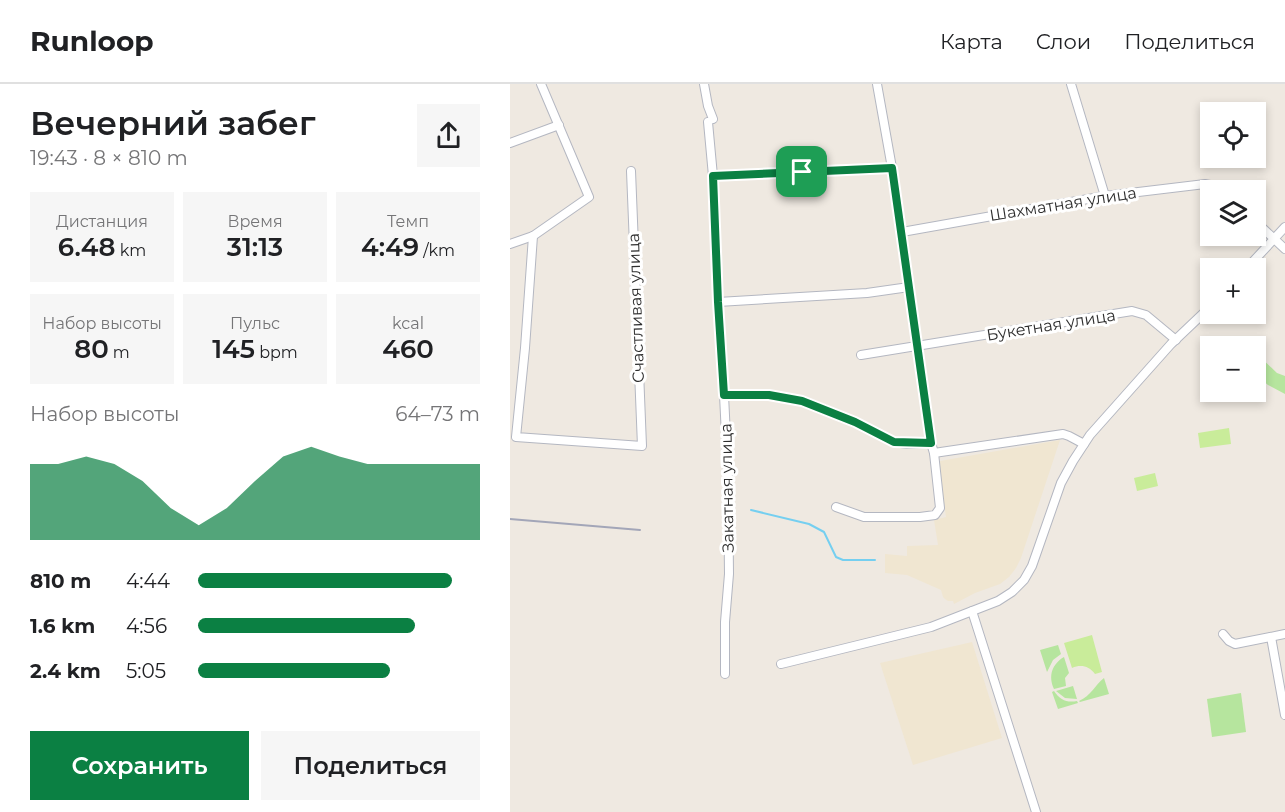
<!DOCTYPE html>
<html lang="ru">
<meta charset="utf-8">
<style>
:root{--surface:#fff;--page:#f6f6f6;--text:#202124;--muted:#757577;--line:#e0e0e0;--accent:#0b8043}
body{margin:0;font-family:Montserrat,sans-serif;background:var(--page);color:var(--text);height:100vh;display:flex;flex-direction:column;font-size:22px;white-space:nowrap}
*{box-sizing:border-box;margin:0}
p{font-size:20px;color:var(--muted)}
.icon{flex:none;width:33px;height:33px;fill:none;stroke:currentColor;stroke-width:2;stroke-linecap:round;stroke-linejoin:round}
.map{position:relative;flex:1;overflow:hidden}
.panel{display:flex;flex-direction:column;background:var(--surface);width:510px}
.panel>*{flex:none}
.tools{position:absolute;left:690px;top:18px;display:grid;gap:12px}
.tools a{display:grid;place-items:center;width:66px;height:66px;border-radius:0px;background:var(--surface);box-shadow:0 3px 9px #0003;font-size:30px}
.pin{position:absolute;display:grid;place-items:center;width:51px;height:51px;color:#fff;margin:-26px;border-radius:12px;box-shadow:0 3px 9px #0006}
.round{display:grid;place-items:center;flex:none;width:63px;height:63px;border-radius:0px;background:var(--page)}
.headline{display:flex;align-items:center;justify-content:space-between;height:102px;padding:0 30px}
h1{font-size:33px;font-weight:600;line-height:45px}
.figures{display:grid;grid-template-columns:repeat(3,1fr);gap:9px;height:102px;padding:6px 30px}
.figures div{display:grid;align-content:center;border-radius:0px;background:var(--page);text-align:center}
.figures b{font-size:26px;font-weight:600}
.figures small{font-size:16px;font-weight:400}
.figures p{font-size:16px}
.chart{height:168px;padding:12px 30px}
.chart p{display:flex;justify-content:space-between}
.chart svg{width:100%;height:108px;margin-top:6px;fill:var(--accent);opacity:.7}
.primary-button{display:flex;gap:12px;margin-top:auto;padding:12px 30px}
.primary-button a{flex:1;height:69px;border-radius:0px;background:var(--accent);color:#fff;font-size:24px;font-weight:600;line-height:69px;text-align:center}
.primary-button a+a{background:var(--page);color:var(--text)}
ul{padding:0 30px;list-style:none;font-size:20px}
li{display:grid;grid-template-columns:96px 72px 1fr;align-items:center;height:45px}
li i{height:15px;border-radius:8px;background:var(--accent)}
header{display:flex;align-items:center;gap:36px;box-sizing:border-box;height:84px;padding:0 30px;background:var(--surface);border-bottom:2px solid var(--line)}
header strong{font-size:28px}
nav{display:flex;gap:33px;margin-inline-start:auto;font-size:21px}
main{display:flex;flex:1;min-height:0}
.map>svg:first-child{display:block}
</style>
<header>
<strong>Runloop</strong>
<nav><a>Карта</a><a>Слои</a><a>Поделиться</a></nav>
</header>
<main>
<section class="panel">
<div class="headline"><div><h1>Вечерний забег</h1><p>19:43 · 8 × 810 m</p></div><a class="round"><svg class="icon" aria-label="share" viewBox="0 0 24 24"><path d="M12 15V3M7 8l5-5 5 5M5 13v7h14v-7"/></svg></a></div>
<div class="figures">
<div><p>Дистанция</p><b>6.48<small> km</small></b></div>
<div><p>Время</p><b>31:13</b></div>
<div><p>Темп</p><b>4:49<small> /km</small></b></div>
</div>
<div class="figures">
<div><p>Набор высоты</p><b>80<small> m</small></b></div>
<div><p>Пульс</p><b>145<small> bpm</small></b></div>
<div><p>kcal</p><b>460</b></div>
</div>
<div class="chart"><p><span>Набор высоты</span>64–73 m</p>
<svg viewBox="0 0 160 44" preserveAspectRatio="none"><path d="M0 44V13L10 13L20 10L30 13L40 20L50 31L60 38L70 31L80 20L90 10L100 6L110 10L120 13L130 13L140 13L150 13L160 13V44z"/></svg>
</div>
<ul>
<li><b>810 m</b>4:44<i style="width:90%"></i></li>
<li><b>1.6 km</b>4:56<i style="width:77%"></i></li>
<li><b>2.4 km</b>5:05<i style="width:68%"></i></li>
</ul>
<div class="primary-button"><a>Сохранить</a><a>Поделиться</a></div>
</section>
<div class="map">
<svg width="775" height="728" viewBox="0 0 775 728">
<rect width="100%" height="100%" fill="#efe9e1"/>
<g fill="#f0e6d1">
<path d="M550 356 511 474 506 484 499 493 490 500 465 509 444 520 443 517H438L435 515 433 513 431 506 397 491 375 489V470L397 472V462L428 461 424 436 436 433 429 382 430 377Z"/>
<path d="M462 558 492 654 403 681 370 579Z"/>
</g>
<g fill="#b6e59e">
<path d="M746 269 767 289 775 292V310L758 301 746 291Z"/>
<path d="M548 561 551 570 543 576 537 588 530 566Z"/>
<path d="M554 573 559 589 555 594 556 602 544 605C538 592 542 580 554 573Z"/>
<path d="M594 594 599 610 570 618 569 617C581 612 585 601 594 594Z"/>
<path d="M563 602 567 615 555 614 546 607Z"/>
<path d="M544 607C550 616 557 619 567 617L568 619 548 625 542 608Z"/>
<path d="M731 609 736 648 702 653 697 615Z"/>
</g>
<g fill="#c9ec9a">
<path d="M719 344 721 360 690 364 688 349Z"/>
<path d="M645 389 648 402 627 407 624 394Z"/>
<path d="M582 551 592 588 585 590C579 582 571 580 562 584L554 559Z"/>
</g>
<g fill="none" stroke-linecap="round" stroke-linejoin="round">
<path stroke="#75cff0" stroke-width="2" d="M241 426 299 440 314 448 326 473 333 476H365"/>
<defs>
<g id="minor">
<path d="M194 0 198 22 203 35"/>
<path d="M561 0 595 112"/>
<path d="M198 38 203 92 208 218 214 311 218 393 219 490 215 538V590"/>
<path d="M0 59 49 41"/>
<path d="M203 92 382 84"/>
<path d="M746 138 775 165"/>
<path d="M392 148 595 112 695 100C702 101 708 102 713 106"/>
<path d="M23 152 15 264 6 353 132 362 121 87"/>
<path d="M0 160 23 152 79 113 31 0"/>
<path d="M737 184 775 143"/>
<path d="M208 218 357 209 399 203"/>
<path d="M351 271 622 227 636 231 666 256"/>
<path d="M214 311H259L292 317 316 326 345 338 384 358 397 360 421 359"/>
<path d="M424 369 553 350 559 352 574 360"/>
<path d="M326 423 354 433H410L425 431 430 424 424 369 421 359 382 84 367 0"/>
<path d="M462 527 526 728"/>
<path d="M713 550 719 557 725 560 775 550"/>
<path d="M761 553 775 631"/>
<path d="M271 580 421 543 488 517 502 508 514 496 522 482 551 399 563 377 580 351 661 260 700 223"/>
</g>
</defs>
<use href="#minor" stroke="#b4b7c1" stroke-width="10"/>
<use href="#minor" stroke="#fff" stroke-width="8"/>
<path stroke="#a3a6b8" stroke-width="2" d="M0 435 130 446"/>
</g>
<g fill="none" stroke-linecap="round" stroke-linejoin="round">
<defs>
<path id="route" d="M382 84 421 359 384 358 345 338 292 317 259 311H214L208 218 203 92Z"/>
</defs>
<use href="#route" stroke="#fff" stroke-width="12"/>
<use href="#route" stroke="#0b8043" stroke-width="8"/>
</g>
<g text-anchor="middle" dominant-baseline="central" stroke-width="6" stroke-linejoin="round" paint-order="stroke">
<g font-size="16" fill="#2e2e2e" stroke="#fff">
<text transform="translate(553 120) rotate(-9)">Шахматная улица</text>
<text transform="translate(126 224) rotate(-92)">Счастливая улица</text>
<text transform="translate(541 241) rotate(-9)">Букетная улица</text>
<text transform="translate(217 404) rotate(-91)">Закатная улица</text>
</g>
</g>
</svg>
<div class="tools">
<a><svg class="icon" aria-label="locate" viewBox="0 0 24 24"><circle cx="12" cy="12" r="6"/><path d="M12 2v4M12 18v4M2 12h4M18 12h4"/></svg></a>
<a><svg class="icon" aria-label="layers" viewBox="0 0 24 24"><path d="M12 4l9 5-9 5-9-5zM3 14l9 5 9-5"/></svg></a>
<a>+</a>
<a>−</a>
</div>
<div class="pin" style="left:292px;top:88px;background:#1e9e55"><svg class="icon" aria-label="arrive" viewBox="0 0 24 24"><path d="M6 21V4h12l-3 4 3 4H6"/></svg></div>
</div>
</main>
